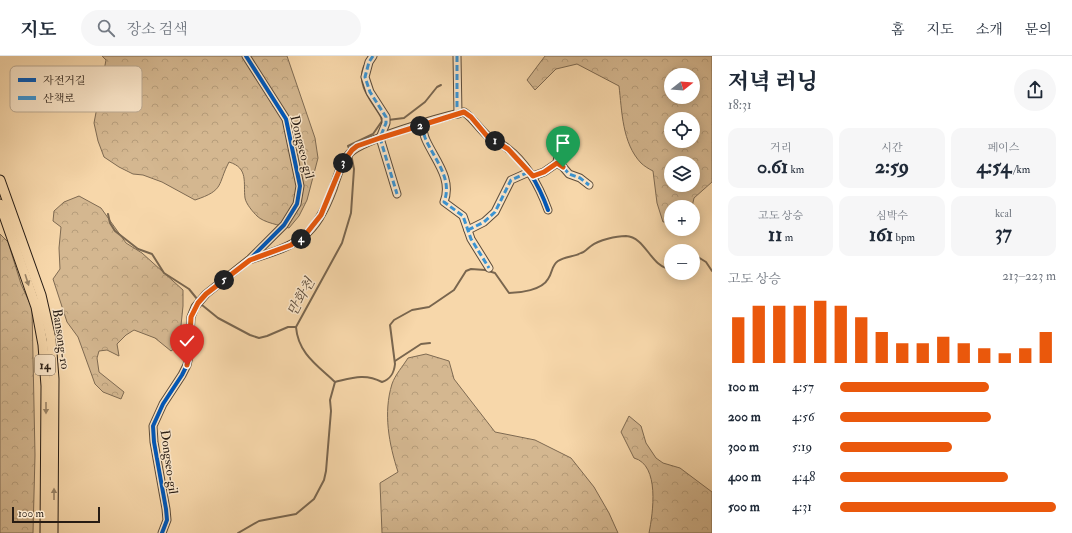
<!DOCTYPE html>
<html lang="ko">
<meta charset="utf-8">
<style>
:root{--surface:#fff;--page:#f6f6f7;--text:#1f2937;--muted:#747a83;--line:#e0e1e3;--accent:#ea580c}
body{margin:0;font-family:"IM FELL Double Pica","Noto Serif KR",serif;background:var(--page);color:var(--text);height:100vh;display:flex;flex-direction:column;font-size:15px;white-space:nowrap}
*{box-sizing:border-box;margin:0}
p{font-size:13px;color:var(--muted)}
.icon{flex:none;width:22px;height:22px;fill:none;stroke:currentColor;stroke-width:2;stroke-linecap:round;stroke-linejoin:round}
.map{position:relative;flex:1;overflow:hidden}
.drawer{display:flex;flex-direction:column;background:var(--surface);width:360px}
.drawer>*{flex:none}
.needle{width:26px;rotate:73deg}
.fabs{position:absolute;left:664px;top:12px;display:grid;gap:8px}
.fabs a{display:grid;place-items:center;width:36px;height:36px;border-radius:50%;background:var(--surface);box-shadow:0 2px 10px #0003;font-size:20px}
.scale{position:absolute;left:12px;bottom:10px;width:88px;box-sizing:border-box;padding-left:4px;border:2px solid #271c14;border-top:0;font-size:11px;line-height:14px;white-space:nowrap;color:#271c14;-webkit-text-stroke:3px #fae5c8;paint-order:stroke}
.pin{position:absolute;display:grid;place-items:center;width:34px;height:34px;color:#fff;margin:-41px -17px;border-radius:50% 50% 50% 0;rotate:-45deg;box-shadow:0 0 4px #0007}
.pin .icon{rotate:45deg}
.km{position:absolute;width:20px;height:20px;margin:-10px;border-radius:50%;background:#222;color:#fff;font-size:11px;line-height:20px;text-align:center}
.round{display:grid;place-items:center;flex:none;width:42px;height:42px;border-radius:21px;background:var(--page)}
.headline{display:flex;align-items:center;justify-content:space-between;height:68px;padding:0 16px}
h1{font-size:22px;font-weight:800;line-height:30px}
.figures{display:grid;grid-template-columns:repeat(3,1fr);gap:6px;height:68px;padding:4px 16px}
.figures div{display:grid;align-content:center;border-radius:10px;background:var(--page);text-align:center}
.figures b{font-size:20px;font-weight:800}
.figures small{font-size:11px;font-weight:400}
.figures p{font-size:11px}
.chart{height:112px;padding:8px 16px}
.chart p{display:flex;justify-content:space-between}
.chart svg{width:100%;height:72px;margin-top:4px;stroke:var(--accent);stroke-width:6}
ul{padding:0 16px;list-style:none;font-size:13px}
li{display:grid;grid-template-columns:64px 48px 1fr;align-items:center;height:30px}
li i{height:10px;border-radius:5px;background:var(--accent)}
header{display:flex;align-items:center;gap:24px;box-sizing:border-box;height:56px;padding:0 20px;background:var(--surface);border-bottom:1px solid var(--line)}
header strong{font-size:19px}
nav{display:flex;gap:22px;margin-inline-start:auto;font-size:14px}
.search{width:280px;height:36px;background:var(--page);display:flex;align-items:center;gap:10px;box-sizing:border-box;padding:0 14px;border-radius:22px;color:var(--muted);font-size:15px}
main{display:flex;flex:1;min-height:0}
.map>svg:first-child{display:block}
</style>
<header>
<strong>지도</strong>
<div class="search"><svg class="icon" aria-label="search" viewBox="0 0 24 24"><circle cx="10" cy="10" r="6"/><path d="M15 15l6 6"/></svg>장소 검색</div>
<nav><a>홈</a><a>지도</a><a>소개</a><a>문의</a></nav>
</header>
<main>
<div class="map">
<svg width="712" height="477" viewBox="0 0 712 477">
<defs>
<pattern id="forest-crowns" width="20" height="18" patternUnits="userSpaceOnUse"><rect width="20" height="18" fill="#d4b790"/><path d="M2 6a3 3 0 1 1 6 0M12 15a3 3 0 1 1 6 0" fill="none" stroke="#b69d7b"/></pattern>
</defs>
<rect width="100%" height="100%" fill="#f7d7aa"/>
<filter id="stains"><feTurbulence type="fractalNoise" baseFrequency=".005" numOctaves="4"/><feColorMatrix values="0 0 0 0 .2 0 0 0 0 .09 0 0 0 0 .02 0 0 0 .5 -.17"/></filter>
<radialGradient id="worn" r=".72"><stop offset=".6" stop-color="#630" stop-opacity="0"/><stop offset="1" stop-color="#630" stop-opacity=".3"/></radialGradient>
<g fill="url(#forest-crowns)" stroke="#7e6a52" fill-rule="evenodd">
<path d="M102 0H287L315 82 318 102 307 144 299 160 289 172C280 169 264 167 257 160 253 156 246 148 245 142 243 127 249 112 229 106 217 129 225 134 195 144L162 126 143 119 133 118 119 111 104 101 98 85 94 67 106 4Z"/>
<path d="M545 0H712V126L694 142 692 151H671V166H663L657 147 653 115C649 113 644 110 641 107 622 87 622 55 619 30L577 8 556 13 535 34 527 24ZM671 19H693V41H671ZM671 63H693V85H671ZM671 107H693V129H671Z"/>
<path d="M79 140 101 152 126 187 142 197 183 234V250L179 289 171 295 155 282 134 274 126 279 117 288 119 300 107 294 99 295 97 302 99 316 124 336 121 343 103 336 95 328 78 281 67 266 53 223 60 213 59 192 61 171 53 165 54 155 64 146Z"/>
<path d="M0 178 8 186 21 228 32 252 35 399 33 477H0Z"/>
<path d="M426 298 449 305 454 323 495 376 535 384 571 402 594 431 609 457 618 477H382L380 427 398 416C389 388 383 357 392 328 395 319 403 310 408 302Z"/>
<path d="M629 360 641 370 646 387 656 402 663 407 680 412 712 436V477H649C653 457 660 409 634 402L621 376Z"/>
</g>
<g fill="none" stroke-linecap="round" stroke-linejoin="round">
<g stroke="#79664f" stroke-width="2">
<path d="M364 10C356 30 372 45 381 61L382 65"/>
<path d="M388 64 404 62 425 46 437 31 441 29"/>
<path d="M350 94 348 90 373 78 382 65H384"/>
<path d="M108 158 110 167 115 175 138 193 152 198 164 217 189 233 202 249 218 262 250 279 259 282 267 280 288 271H296"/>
<path d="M693 198 706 206 712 215"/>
<path d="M395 305 421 288 430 287"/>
<path d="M335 326C352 322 365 317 382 326 391 323 394 317 395 308L390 269 394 264 412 254 429 251 435 247 454 234 466 215 471 213 485 214 495 217 509 237C520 237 542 234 548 223 553 216 551 210 558 205 565 200 574 201 581 197 585 196 588 192 591 190 599 184 616 180 626 180 646 181 651 212 671 213"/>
<path d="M238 477 259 465 296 458 314 443 324 424 326 415 331 355 330 344 335 326C317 309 298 297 296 271L342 187 351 157 354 113 351 98"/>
</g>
<defs>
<g id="minor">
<path d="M373 0 369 6 365 21 370 36 386 61V67L380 82 397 138"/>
<path d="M457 0 458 58"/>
<path d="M423 69C423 74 424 80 426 84 435 104 453 123 444 146L463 160 471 183 489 212"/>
<path d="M557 107C558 94 561 91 572 85"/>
<path d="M533 120 544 116 557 107 563 111 569 118 580 122 589 129"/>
<path d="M468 174 484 166 495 156 511 124 529 116"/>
<path d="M252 203C299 188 315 181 333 133 337 121 341 106 350 97 363 83 442 61 464 56 474 63 480 74 489 81 494 85 502 88 507 92 527 107 540 132 548 154"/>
<path d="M162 477 167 464 166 453 154 386 153 370 163 348 182 319 187 309 189 300 191 261 195 251 206 238 250 203 284 169 297 148 300 130 286 63 246 0"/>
</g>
<g id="major">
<path d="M0 124 41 239 51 283 54 323 53 477"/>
<path d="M0 148 36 251 43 289 46 330 45 477"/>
</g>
</defs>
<use href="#minor" stroke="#5b4b3a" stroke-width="9"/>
<use href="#major" stroke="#271c14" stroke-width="11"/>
<use href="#minor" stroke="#fae5c8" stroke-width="7"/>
<use href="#major" stroke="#f7d7aa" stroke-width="9"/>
<g stroke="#3b94d3" stroke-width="3" stroke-dasharray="6 3" stroke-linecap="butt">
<path d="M373 0 369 6 365 21 370 36 386 61V67L380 82 397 138"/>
<path d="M457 0V50L458 58 460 57"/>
<path d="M423 69C423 74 424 80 426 84 435 104 453 123 444 146L463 160 471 183 489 212"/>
<path d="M557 107C558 94 561 91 572 85"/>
<path d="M533 120 544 116 557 107 563 111 569 118 580 122 589 129"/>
<path d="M468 174 484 166 495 156 511 124 529 116"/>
</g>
<defs>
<g id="cycleway">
<path d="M252 203C298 188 315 181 333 133 337 121 341 106 350 97 363 83 442 61 464 56 474 63 480 74 489 81 494 85 502 88 507 92 527 107 540 132 548 154"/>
<path d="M162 477 167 464 166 453 154 386 153 370 163 348 182 319 187 309 189 300 191 261 195 251 206 238 250 203 284 169 297 148 300 130 286 63 246 0"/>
</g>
</defs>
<use href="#cycleway" stroke="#fae5c8" stroke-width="6"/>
<use href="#cycleway" stroke="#0057b8" stroke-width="4"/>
</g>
<defs><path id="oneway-solid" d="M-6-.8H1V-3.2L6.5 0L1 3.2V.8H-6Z"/></defs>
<g fill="#998366">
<use href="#oneway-solid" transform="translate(27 224) rotate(72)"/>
<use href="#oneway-solid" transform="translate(46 352) rotate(90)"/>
<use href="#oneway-solid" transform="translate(54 438) rotate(-90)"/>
</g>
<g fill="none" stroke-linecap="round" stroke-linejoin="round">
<defs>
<path id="route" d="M187 309 189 300 191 261 198 247 206 238 250 204 291 189 306 178 321 159 342 108 352 94 357 90 380 82 464 56 471 61 487 80 508 93 533 120 544 116 557 107 563 111"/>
</defs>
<use href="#route" stroke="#fff" stroke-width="8"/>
<use href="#route" stroke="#ea580c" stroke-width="5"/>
</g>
<g text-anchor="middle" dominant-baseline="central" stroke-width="3" stroke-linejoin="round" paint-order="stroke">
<rect fill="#fae5c8" stroke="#66584a" stroke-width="1" x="35" y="299" width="20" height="20" rx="3"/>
<g font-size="12" font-weight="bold" fill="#271c14">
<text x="45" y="309">14</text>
</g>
<g font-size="13" fill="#271c14" stroke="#fae5c8">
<text transform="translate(302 91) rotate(76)">Dongseo-gil</text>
<text transform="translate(61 283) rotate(82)">Bansong-ro</text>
<text transform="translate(169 406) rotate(82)">Dongseo-gil</text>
</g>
<g font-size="14" font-style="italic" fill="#5e4d3c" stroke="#fae5c8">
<text transform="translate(301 241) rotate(-61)">만화천</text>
</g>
</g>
<rect x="10" y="10" width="132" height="46" rx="6" fill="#fae5c8" stroke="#bba992" stroke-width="1"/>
<rect x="18" y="22" width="18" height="4" fill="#0057b8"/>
<rect x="18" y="40" width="18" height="4" fill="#3b94d3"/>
<g font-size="11" fill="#271c14">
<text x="43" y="28">자전거길</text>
<text x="43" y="46">산책로</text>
</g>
<rect width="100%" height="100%" filter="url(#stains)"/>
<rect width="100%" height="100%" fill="url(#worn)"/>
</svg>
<div class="fabs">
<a><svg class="needle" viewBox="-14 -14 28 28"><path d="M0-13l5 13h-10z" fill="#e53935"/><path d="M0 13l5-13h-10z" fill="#747a83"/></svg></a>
<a><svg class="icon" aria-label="locate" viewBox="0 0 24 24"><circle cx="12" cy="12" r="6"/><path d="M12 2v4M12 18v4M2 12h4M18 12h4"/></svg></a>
<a><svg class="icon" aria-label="layers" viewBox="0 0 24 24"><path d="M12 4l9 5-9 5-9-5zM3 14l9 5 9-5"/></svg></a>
<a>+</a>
<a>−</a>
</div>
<div class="scale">100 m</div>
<div class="pin" style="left:563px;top:111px;background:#1e9e55"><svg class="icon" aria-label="arrive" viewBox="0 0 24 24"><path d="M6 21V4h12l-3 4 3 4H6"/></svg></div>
<div class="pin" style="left:187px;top:309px;background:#d93025"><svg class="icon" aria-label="check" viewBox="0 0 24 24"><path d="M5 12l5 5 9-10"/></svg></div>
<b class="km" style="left:495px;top:85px">1</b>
<b class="km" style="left:420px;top:70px">2</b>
<b class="km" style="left:343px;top:107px">3</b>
<b class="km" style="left:301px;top:183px">4</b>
<b class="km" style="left:224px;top:224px">5</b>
</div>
<section class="drawer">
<div class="headline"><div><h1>저녁 러닝</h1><p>18:31</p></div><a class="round"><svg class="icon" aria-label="share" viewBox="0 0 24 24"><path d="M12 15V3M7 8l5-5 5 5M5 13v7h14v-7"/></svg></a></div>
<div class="figures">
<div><p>거리</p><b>0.61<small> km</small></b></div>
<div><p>시간</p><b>2:59</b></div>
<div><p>페이스</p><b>4:54<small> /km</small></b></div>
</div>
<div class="figures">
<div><p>고도 상승</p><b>11<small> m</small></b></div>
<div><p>심박수</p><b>161<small> bpm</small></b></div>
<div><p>kcal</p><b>37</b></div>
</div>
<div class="chart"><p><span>고도 상승</span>213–223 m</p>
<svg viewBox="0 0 160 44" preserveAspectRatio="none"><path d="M5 44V16M15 44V9M25 44V9M35 44V9M45 44V6M55 44V9M65 44V16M75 44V25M85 44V32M95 44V32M105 44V28M115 44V32M125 44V35M135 44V38M145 44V35M155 44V25"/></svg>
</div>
<ul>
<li><b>100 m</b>4:57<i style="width:69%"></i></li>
<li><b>200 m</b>4:56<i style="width:70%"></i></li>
<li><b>300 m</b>5:19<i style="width:52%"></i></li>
<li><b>400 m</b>4:48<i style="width:78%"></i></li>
<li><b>500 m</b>4:31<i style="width:100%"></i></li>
</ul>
</section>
</main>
